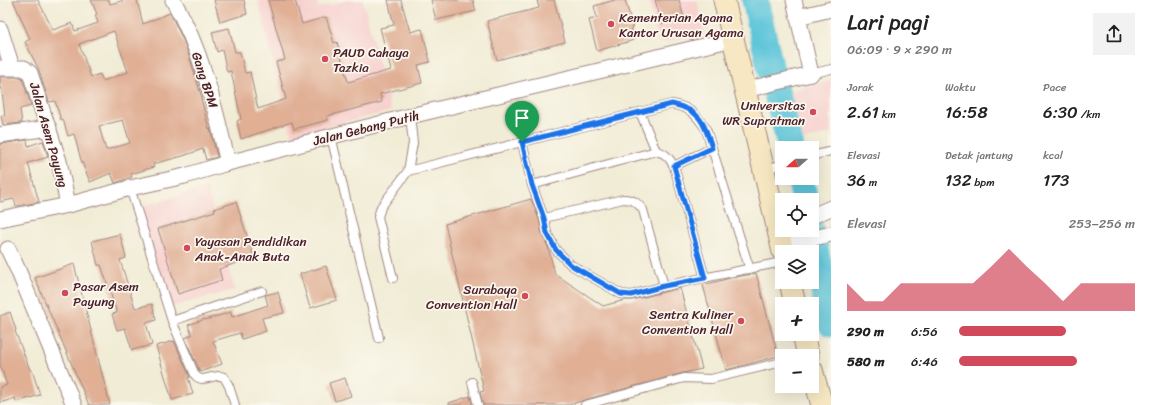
<!DOCTYPE html>
<html lang="id">
<meta charset="utf-8">
<style>
:root{--surface:#fff;--page:#f2f2f2;--text:#222;--muted:#767676;--accent:#d1495b}
body{margin:0;font-family:Sriracha,sans-serif;background:var(--page);color:var(--text);height:100vh;display:flex;flex-direction:column;font-size:15px;white-space:nowrap}
*{box-sizing:border-box;margin:0}
p{font-size:13px;color:var(--muted)}
.icon{flex:none;width:22px;height:22px;fill:none;stroke:currentColor;stroke-width:2;stroke-linecap:round;stroke-linejoin:round}
.map{position:relative;flex:1;overflow:hidden}
.drawer{display:flex;flex-direction:column;background:var(--surface);width:320px}
.drawer>*{flex:none}
.needle{width:26px;rotate:249deg}
.buttons{position:absolute;left:775px;top:141px;display:grid;gap:8px}
.buttons a{display:grid;place-items:center;width:44px;height:44px;border-radius:0px;background:var(--surface);box-shadow:0 4px 16px #0002;font-size:20px}
.pin{position:absolute;display:grid;place-items:center;width:34px;height:34px;color:#fff;margin:-41px -17px;border-radius:50% 50% 50% 0;rotate:-45deg;box-shadow:0 0 4px #0007}
.pin .icon{rotate:45deg}
.round{display:grid;place-items:center;flex:none;width:42px;height:42px;border-radius:0px;background:var(--page)}
.summary{display:flex;align-items:center;justify-content:space-between;height:68px;padding:0 16px}
h1{font-size:22px;font-weight:600;line-height:30px}
.metrics{display:grid;grid-template-columns:repeat(3,1fr);gap:6px;height:68px;padding:4px 16px}
.metrics div{display:grid;align-content:center}
.metrics b{font-size:17px;font-weight:600}
.metrics small{font-size:11px;font-weight:400}
.metrics p{font-size:11px}
.chart{height:112px;padding:8px 16px}
.chart p{display:flex;justify-content:space-between}
.chart svg{width:100%;height:72px;margin-top:4px;fill:var(--accent);opacity:.7}
ul{padding:0 16px;list-style:none;font-size:13px}
li{display:grid;grid-template-columns:64px 48px 1fr;align-items:center;height:30px}
li i{height:10px;border-radius:5px;background:var(--accent)}
main{display:flex;flex:1;min-height:0}
.map>svg:first-child{display:block}
</style>
<main>
<div class="map">
<svg width="831" height="405" viewBox="0 0 831 405">
<rect width="100%" height="100%" fill="#fbf7ec"/>
<filter id="ink" filterUnits="userSpaceOnUse"><feTurbulence type="fractalNoise" baseFrequency=".025" numOctaves="2"/><feDisplacementMap in="SourceGraphic" scale="8" xChannelSelector="R" yChannelSelector="G"/><feConvolveMatrix kernelMatrix="1 2 1 2 8 2 1 2 1" color-interpolation-filters="sRGB"/></filter>
<filter id="wash" filterUnits="userSpaceOnUse"><feTurbulence type="fractalNoise" baseFrequency=".012" numOctaves="4" result="noise"/><feDisplacementMap in="SourceGraphic" scale="16" xChannelSelector="R" yChannelSelector="G"/><feGaussianBlur stdDeviation="0.9" result="paint"/><feColorMatrix in="noise" values="0 0 0 0 0 0 0 0 0 0 0 0 0 0 0 0 0 1.4 0 .05"/><feComposite in="paint" operator="in"/></filter>
<g filter="url(#wash)">
<rect width="100%" height="100%" fill="#f1ecd5"/>
<g fill="#f7d0ce">
<path d="M258 0H316L319 8 349 0H363L391 111 292 136Z"/>
<path d="M649 0H697L704 32 659 42Z"/>
<path d="M831 80V133L802 141 788 92Z"/>
<path d="M207 188 235 290 170 307 138 207Z"/>
</g>
<g fill="none" stroke-linecap="round" stroke-linejoin="round">
<g stroke="#5ec6da" stroke-width="27">
<path d="M755 0 773 79 791 148"/>
<path d="M800 178 805 200"/>
<path d="M811 230 831 323"/>
</g>
</g>
<g id="blocks">
<g fill="#e0af94" fill-rule="evenodd">
<path d="M13 0H38L53 30 72 23 75 31 98 23 95 15 97 14 91 0H109L110 4 125 0H137L143 24 170 13 184 42 191 62 202 98H201L209 129 210 128 217 157 206 160 203 149 183 156 153 164 154 167 131 174 132 177 115 183 111 173 90 182 81 160 74 134 68 136 63 119 61 120 55 101 49 102 39 70 25 42 30 39ZM114 31 128 72 103 81 100 74 91 77 79 44ZM123 120 130 143 106 150 99 126Z"/>
<path d="M214 0H244L247 14 220 22Z"/>
<path d="M268 0H295L302 24 326 17 334 43 337 42 348 82 391 70 380 28 394 25 388 0H401L410 32 422 29 430 62 418 65 422 83 380 94 382 102 327 116 328 120 294 129 292 122 241 139 237 121 241 119 231 71 227 72 222 50 217 52 212 32 229 28 235 52H240L245 73 250 72 258 109 286 99 276 62 285 60Z"/>
<path d="M431 0H473L476 11 436 20Z"/>
<path d="M537 0H554L565 42 497 60 487 21 539 8Z"/>
<path d="M615 0H625L633 27H631L634 40 597 51 589 20 597 18 594 6Z"/>
<path d="M655 0H679L684 18 662 24Z"/>
<path d="M0 77H21L22 78 31 106 20 109 22 123 3 125 1 116 5 115Z"/>
<path d="M27 140 28 146 43 141 48 157 28 163 39 202 16 206 14 199 0 202V144Z"/>
<path d="M531 199 539 219 542 234 548 247 555 274 603 306 625 300H632L680 288 702 369 683 373 584 400 569 405H483L480 392 484 391 445 224Z"/>
<path d="M236 202 254 257 219 269 222 280 178 294 158 229 215 211 214 209Z"/>
<path d="M120 234 126 258 120 260 135 308 152 304 156 320 146 323 152 345 132 350 125 328 117 330 112 314 117 313 101 265H98L92 241Z"/>
<path d="M74 264 110 405H89L35 278Z"/>
<path d="M326 266 337 300 310 308 300 274Z"/>
<path d="M756 273 778 356 726 370 703 285 731 278 747 275H751Z"/>
<path d="M278 292 284 313 262 318 266 331 242 339 240 333 213 341 222 364 200 372 185 338 192 335 188 325 205 319V320L231 312 232 317 268 305 265 295Z"/>
<path d="M10 312 16 330 15 331 30 370H32L40 395 16 402 15 398 0 403V387L7 385 0 365V316Z"/>
<path d="M174 341 190 377H188L193 394 172 400 156 346Z"/>
<path d="M345 378 351 396 335 401 329 383Z"/>
<path d="M470 396 472 405H449V403Z"/>
</g>
</g>
</g>
<g filter="url(#ink)">
<use href="#blocks" fill-opacity="0" stroke="#9e8680" stroke-width="1"/>
<g fill="none" stroke-linecap="round" stroke-linejoin="round">
<defs>
<g id="lane">
<path d="M811 74 831 69"/>
<path d="M640 112 656 151"/>
<path d="M331 136 379 338"/>
<path d="M522 142 532 185 544 218 547 233 556 250 571 265 621 294 631 295 664 286"/>
<path d="M812 156 831 151"/>
<path d="M674 166 712 148"/>
<path d="M764 170 782 164"/>
<path d="M408 171 672 104C691 108 695 113 706 129L750 270"/>
<path d="M532 185 656 151C666 153 669 158 674 166L705 278"/>
<path d="M130 188 172 321 195 375C203 385 214 372 224 377L229 386 235 405"/>
<path d="M544 218 623 199C633 199 637 202 643 210L664 286 782 262"/>
<path d="M393 278 378 217 381 207 408 171 413 143 410 116"/>
<path d="M172 321 262 291"/>
<path d="M472 382 478 405"/>
<path d="M585 405 684 378 711 379 782 362"/>
</g>
<g id="street">
<path d="M173 0C202 50 215 108 228 163"/>
<path d="M798 17 831 9"/>
<path d="M0 29 12 67"/>
<path d="M0 68H24L30 73 59 161 68 205"/>
<path d="M745 90 811 74 794 0"/>
<path d="M0 135 49 128"/>
<path d="M812 216 831 208"/>
<path d="M0 219 68 205 130 188 185 176 224 164 410 116 733 39"/>
<path d="M781 246 831 234"/>
<path d="M8 249 18 270 74 405"/>
</g>
<g id="secondary">
<path d="M724 0 783 252"/>
<path d="M790 282 795 304"/>
<path d="M803 334 808 356"/>
<path d="M812 370 822 405"/>
</g>
</defs>
<use href="#lane" stroke="#9e8680" stroke-width="10"/>
<use href="#street" stroke="#9e8680" stroke-width="17"/>
<use href="#secondary" stroke="#9e8680" stroke-width="23"/>
<use href="#lane" stroke="#fff" stroke-width="8"/>
<use href="#street" stroke="#fff" stroke-width="15"/>
<use href="#secondary" stroke="#f7e8c3" stroke-width="21"/>
</g>
</g>
<g fill="none" stroke-linecap="round" stroke-linejoin="round" filter="url(#ink)">
<defs>
<path id="route" d="M672 104C700 110 704 122 712 148L674 166 705 278 664 286 631 295 621 294 571 265 556 250 547 233 544 218 532 185 522 142Z"/>
</defs>
<use href="#route" stroke="#fff" stroke-width="8"/>
<use href="#route" stroke="#1a73e8" stroke-width="5"/>
</g>
<g fill="#d1495b" stroke="#fbf7ec" stroke-width="1.5">
<circle cx="611" cy="24" r="4"/>
<circle cx="325" cy="59" r="4"/>
<circle cx="813" cy="112" r="4"/>
<circle cx="187" cy="248" r="4"/>
<circle cx="65" cy="293" r="4"/>
<circle cx="525" cy="296" r="4"/>
<circle cx="741" cy="321" r="4"/>
</g>
<g text-anchor="middle" dominant-baseline="central" stroke-width="3.5" stroke-linejoin="round" paint-order="stroke">
<g font-size="13" fill="#4a1f2b" stroke="#fbf7ec" text-anchor="start">
<text x="619" y="17">Kementerian Agama<tspan x="619" dy="15">Kantor Urusan Agama</tspan></text>
<text x="333" y="52">PAUD Cahaya<tspan x="333" dy="15">Tazkia</tspan></text>
<text x="805" y="105" text-anchor="end">Universitas<tspan x="805" dy="15">WR Supratman</tspan></text>
<text x="195" y="241">Yayasan Pendidikan<tspan x="195" dy="15">Anak-Anak Buta</tspan></text>
<text x="73" y="286">Pasar Asem<tspan x="73" dy="15">Payung</tspan></text>
<text x="517" y="289" text-anchor="end">Surabaya<tspan x="517" dy="15">Convention Hall</tspan></text>
<text x="733" y="314" text-anchor="end">Sentra Kuliner<tspan x="733" dy="15">Convention Hall</tspan></text>
</g>
<g font-size="13" fill="#4a1f2b" stroke="#fbf7ec">
<text transform="translate(205 80) rotate(72)">Gang BPM</text>
<text transform="translate(366 128) rotate(-14)">Jalan Gebang Putih</text>
<text transform="translate(49 135) rotate(74)">Jalan Asem Payung</text>
</g>
</g>
</svg>
<div class="buttons">
<a><svg class="needle" viewBox="-14 -14 28 28"><path d="M0-13l5 13h-10z" fill="#e53935"/><path d="M0 13l5-13h-10z" fill="#767676"/></svg></a>
<a><svg class="icon" aria-label="locate" viewBox="0 0 24 24"><circle cx="12" cy="12" r="6"/><path d="M12 2v4M12 18v4M2 12h4M18 12h4"/></svg></a>
<a><svg class="icon" aria-label="layers" viewBox="0 0 24 24"><path d="M12 4l9 5-9 5-9-5zM3 14l9 5 9-5"/></svg></a>
<a>+</a>
<a>−</a>
</div>
<div class="pin" style="left:522px;top:142px;background:#1e9e55"><svg class="icon" aria-label="arrive" viewBox="0 0 24 24"><path d="M6 21V4h12l-3 4 3 4H6"/></svg></div>
</div>
<section class="drawer">
<div class="summary"><div><h1>Lari pagi</h1><p>06:09 · 9 × 290 m</p></div><a class="round"><svg class="icon" aria-label="share" viewBox="0 0 24 24"><path d="M12 15V3M7 8l5-5 5 5M5 13v7h14v-7"/></svg></a></div>
<div class="metrics">
<div><p>Jarak</p><b>2.61<small> km</small></b></div>
<div><p>Waktu</p><b>16:58</b></div>
<div><p>Pace</p><b>6:30<small> /km</small></b></div>
</div>
<div class="metrics">
<div><p>Elevasi</p><b>36<small> m</small></b></div>
<div><p>Detak jantung</p><b>132<small> bpm</small></b></div>
<div><p>kcal</p><b>173</b></div>
</div>
<div class="chart"><p><span>Elevasi</span>253–256 m</p>
<svg viewBox="0 0 160 44" preserveAspectRatio="none"><path d="M0 44V27L10 38L20 38L30 27L40 27L50 27L60 27L70 27L80 17L90 6L100 17L110 27L120 38L130 27L140 27L150 27L160 27V44z"/></svg>
</div>
<ul>
<li><b>290 m</b>6:56<i style="width:61%"></i></li>
<li><b>580 m</b>6:46<i style="width:67%"></i></li>
</ul>
</section>
</main>
